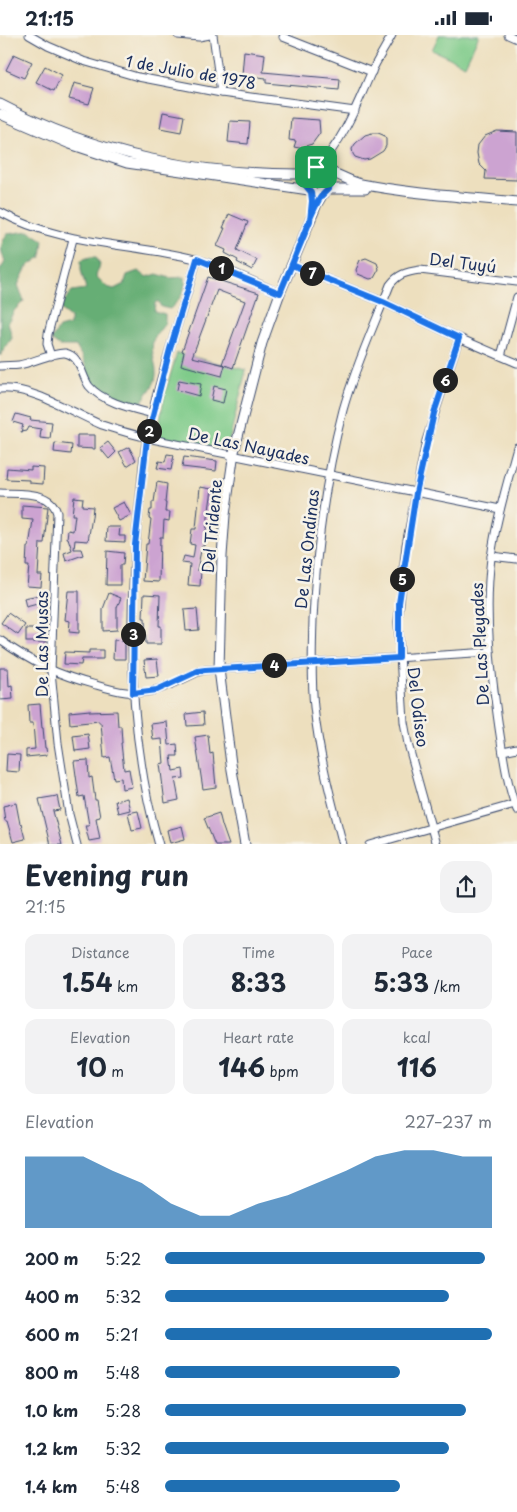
<!DOCTYPE html>
<meta charset="utf-8">
<style>
:root{--surface:#fff;--page:#f2f2f3;--text:#1f2937;--muted:#747a83;--accent:#1f6fb2}
body{margin:0;font-family:"Playpen Sans",sans-serif;background:var(--page);color:var(--text);height:100vh;display:flex;flex-direction:column;font-size:19px;white-space:nowrap}
*{box-sizing:border-box;margin:0}
p{font-size:16px;color:var(--muted)}
.icon{flex:none;width:28px;height:28px;fill:none;stroke:currentColor;stroke-width:2;stroke-linecap:round;stroke-linejoin:round}
.map{position:relative;height:809px;overflow:hidden}
.details{display:flex;flex-direction:column;background:var(--surface);flex:1}
.details>*{flex:none}
.pin{position:absolute;display:grid;place-items:center;width:42px;height:42px;color:#fff;margin:-21px;border-radius:10px;box-shadow:0 2px 8px #0006}
.km{position:absolute;width:25px;height:25px;margin:-12px;border-radius:50%;background:#222;color:#fff;font-size:14px;line-height:25px;text-align:center}
.round{display:grid;place-items:center;flex:none;width:52px;height:52px;border-radius:15px;background:var(--page)}
.overview{display:flex;align-items:center;justify-content:space-between;height:85px;padding:0 25px}
h1{font-size:28px;font-weight:700;line-height:38px}
.figures{display:grid;grid-template-columns:repeat(3,1fr);gap:8px;height:85px;padding:5px 25px}
.figures div{display:grid;align-content:center;border-radius:12px;background:var(--page);text-align:center}
.figures b{font-size:25px;font-weight:700}
.figures small{font-size:14px;font-weight:400}
.figures p{font-size:14px}
.chart{height:140px;padding:10px 25px}
.chart p{display:flex;justify-content:space-between}
.chart svg{width:100%;height:90px;margin-top:5px;fill:var(--accent);opacity:.7}
ul{padding:0 25px;list-style:none;font-size:16px}
li{display:grid;grid-template-columns:80px 60px 1fr;align-items:center;height:38px}
li i{height:12px;border-radius:6px;background:var(--accent)}
.status{display:flex;justify-content:space-between;align-items:center;height:35px;padding:0 25px;background:var(--surface);direction:ltr}
.status svg{height:14px;fill:currentColor}
.map>svg:first-child{display:block}
</style>
<div class="status"><b>21:15</b><svg viewBox="0 0 49 12"><path d="M0 12V9h3v3zM5 12V6h3v6zM10 12V3h3v9zM15 12V0h3v12zM26 1h20v11H26zM47 4h2v5h-2z"/></svg></div>
<div class="map">
<svg width="517" height="810" viewBox="0 0 517 810">
<rect width="100%" height="100%" fill="#f7f3e8"/>
<filter id="ink" filterUnits="userSpaceOnUse"><feTurbulence type="fractalNoise" baseFrequency=".02" numOctaves="2"/><feDisplacementMap in="SourceGraphic" scale="10" xChannelSelector="R" yChannelSelector="G"/><feConvolveMatrix kernelMatrix="1 2 1 2 8 2 1 2 1" color-interpolation-filters="sRGB"/></filter>
<filter id="wash" filterUnits="userSpaceOnUse"><feTurbulence type="fractalNoise" baseFrequency=".0096" numOctaves="4" result="noise"/><feDisplacementMap in="SourceGraphic" scale="20" xChannelSelector="R" yChannelSelector="G"/><feGaussianBlur stdDeviation="1.12" result="paint"/><feColorMatrix in="noise" values="0 0 0 0 0 0 0 0 0 0 0 0 0 0 0 0 0 1.4 0 .05"/><feComposite in="paint" operator="in"/></filter>
<g filter="url(#wash)">
<rect width="100%" height="100%" fill="#eddfbe"/>
<g fill="#7dca88" stroke="#4c7c73">
<path d="M439 0H479L465 30 432 15Z"/>
<path d="M177 318 246 335 227 415 157 402 165 358Z"/>
</g>
<g fill="#66ae74" stroke="#406e69">
<path d="M29 196 43 205 41 222 27 232 18 250 24 266 14 276 8 287 12 303 0 321V235L5 227C0 213 0 211 7 199Z"/>
<path d="M90 222H96L100 230 96 241 107 252 114 254 124 249 127 240 138 236 147 242 157 239 170 243 185 242C187 255 179 266 170 274L161 272 158 266 155 268 154 276 165 279V288C162 293 156 299 154 304 149 315 157 329 156 340 155 352 147 357 142 367 124 369 103 362 91 348 87 343 87 335 85 329 83 323 79 317 76 311H59L51 305 59 293 70 290V283L61 276 62 269 72 256 86 254 81 235V225Z"/>
</g>
<g id="blocks">
<g fill="#cca3d1">
<path d="M244 16 265 19 263 37 340 44 339 55 266 48V43L242 40Z"/>
<path d="M14 19 32 27 24 43 6 35Z"/>
<path d="M45 31 62 40 54 56 36 47Z"/>
<path d="M74 48 94 53 89 69 69 64Z"/>
<path d="M163 77 184 81 181 97 160 93Z"/>
<path d="M291 83 319 85 320 98 312 109 299 113 294 112 296 106 289 105Z"/>
<path d="M230 86 250 87 248 109 228 107Z"/>
<path d="M497 96 517 97V145L485 144 486 136 479 129 477 118 478 110 485 101Z"/>
<path d="M372 98H378L383 100 386 104V111L383 116 370 124 364 125 355 122 353 119 352 114 355 109 365 100Z"/>
<path d="M229 179 248 187 237 215 257 225 252 235 237 227 238 225 225 218 226 215 217 211 225 193H223Z"/>
<path d="M366 223 377 228 379 234 374 243 370 244 358 239 356 235 360 225Z"/>
<path d="M208 242 259 258 233 333 222 329 245 266 217 255 192 322 225 330 222 341 181 330 184 317 182 316Z"/>
<path d="M179 345 201 349 199 361 177 355Z"/>
<path d="M214 351 226 354 223 368 211 365Z"/>
<path d="M16 379 31 383 30 385 52 387 50 404 40 403 41 394 28 392 26 396 21 397 23 390 13 387Z"/>
<path d="M77 400H95V414L77 413Z"/>
<path d="M108 407 116 417 109 424 100 413Z"/>
<path d="M55 408 72 410 71 419 54 417Z"/>
<path d="M129 412 136 425 127 431 119 417Z"/>
<path d="M167 419 174 420 171 435 157 433 159 426 165 427Z"/>
<path d="M184 422 217 426 216 436 182 432Z"/>
<path d="M31 432 44 433 43 449 30 448V445L6 444 7 433 31 435Z"/>
<path d="M157 447 167 449 165 468H166L165 477H170L169 486 164 485 163 502H160L159 547 143 546 146 509H148L151 484 149 483 150 475H152V467H154Z"/>
<path d="M200 452 212 454 204 511H202L197 535H201L200 551 188 550 190 529 182 528 184 521 193 523 195 510 190 509 192 494H196Z"/>
<path d="M74 462 83 463 82 471 93 472 92 482 88 506 75 505 74 514H81L83 520 66 526 64 518 72 515 68 503H67L68 495 73 496 75 480H72Z"/>
<path d="M124 467 131 480 119 486 112 473Z"/>
<path d="M22 470 48 472 44 508H40L38 540H42L41 552 27 551 29 531H26L27 512H29L33 485 22 484Z"/>
<path d="M107 492H120L119 501H125V507L106 506Z"/>
<path d="M107 516 124 518 123 530H120V550H106Z"/>
<path d="M68 556H79V598L69 597 70 586 65 585Z"/>
<path d="M109 558 121 563 117 572V595L103 596V574Z"/>
<path d="M144 559 160 560 159 591H161V609H146L145 583H143Z"/>
<path d="M39 560 41 568 26 572 24 563Z"/>
<path d="M197 574 199 595 186 596 184 575Z"/>
<path d="M8 578 25 590 18 600 1 588Z"/>
<rect x="26" y="594" width="20" height="13"/>
<path d="M114 605 125 606V624H113Z"/>
<path d="M89 615H103V624H82L81 630 64 629 65 617 89 618Z"/>
<path d="M157 624 159 641 146 642 144 625Z"/>
<path d="M0 633H8L9 651 12 650 13 664 0 665Z"/>
<path d="M40 669 42 693H43L45 713H46L47 720 26 722V715L35 714 33 688H29L28 670Z"/>
<path d="M90 675V677L117 676 118 691H121L122 708H121L124 735 129 734 132 752 122 754 121 743 114 744 110 722 104 723 101 688H99V686L70 689 69 677Z"/>
<path d="M203 677 204 690 187 691 186 679Z"/>
<path d="M167 687 169 710 177 709 178 721H171L173 736 183 734 184 743 175 744 179 765 165 768 160 729 164 728 162 704 153 705 151 689Z"/>
<path d="M88 699 90 714 75 716 73 701Z"/>
<path d="M208 700 210 719 213 718 216 752 203 754 195 702Z"/>
<path d="M7 719 20 720 19 737 6 736Z"/>
<path d="M88 725 89 743 92 742 95 765H97L100 782 96 783 100 804 89 806 85 790H89L84 761 79 762 74 726Z"/>
<path d="M57 761 60 775 53 776 62 810H50L39 764Z"/>
<path d="M127 763 130 775 118 778 115 766Z"/>
<path d="M16 768 20 789 21 788 25 804 13 807 7 786H5L3 771Z"/>
<path d="M138 776 142 793 132 795 128 778Z"/>
<path d="M219 778 222 790 229 810H215L204 783Z"/>
<path d="M182 791 185 804 170 808 167 795Z"/>
</g>
</g>
</g>
<g filter="url(#ink)">
<use href="#blocks" fill-opacity="0" stroke="#3a496c" stroke-width="1"/>
<g fill="none" stroke-linecap="round" stroke-linejoin="round">
<defs>
<g id="minor">
<path d="M29 0 48 11 83 26 138 42 221 58 355 76"/>
<path d="M178 0 199 2 210 0"/>
<path d="M213 0 221 58"/>
<path d="M508 0 517 4"/>
<path d="M283 2 372 37"/>
<path d="M317 133C343 106 356 72 371 38 377 25 385 13 392 0"/>
<path d="M0 177C59 210 131 208 195 224 221 230 255 248 280 258"/>
<path d="M292 230 383 267 459 303 517 328"/>
<path d="M51 321 47 309 48 299 73 204"/>
<path d="M501 321 517 262"/>
<path d="M0 331C6 330 13 331 19 330 31 328 54 317 65 318 81 321 81 340 89 351 102 367 134 374 153 379"/>
<path d="M0 354C32 351 73 378 102 390 117 395 132 399 147 403L500 474"/>
<path d="M517 412C507 449 496 485 491 523 484 579 491 637 499 693 503 719 507 751 517 775"/>
<path d="M0 458C19 459 51 455 57 478L51 636 58 708 69 779 77 810"/>
<path d="M491 521 517 524"/>
<path d="M0 605C32 628 58 640 96 650 116 656 136 661 156 655 171 651 185 643 198 637L205 635 490 617"/>
<path d="M503 716 517 713"/>
<path d="M159 810C127 699 127 577 140 463 142 443 143 423 147 403 158 343 181 283 197 224"/>
<path d="M343 810C331 764 319 719 314 672 311 643 312 614 313 585 316 514 325 444 343 375 355 332 374 291 390 250 398 239 406 237 420 235L517 247"/>
<path d="M370 810 515 769"/>
<path d="M436 810 408 709 404 687 398 587 406 510 426 406 459 303"/>
</g>
<g id="major">
<path d="M0 69C97 120 198 140 307 139"/>
<path d="M0 79 70 109 127 128 309 155"/>
<path d="M327 136 331 143 328 154 318 159 309 155C303 147 304 136 314 133 323 130 349 147 361 149 412 159 465 162 517 167"/>
<path d="M328 154H365"/>
<path d="M245 810 231 729 219 634 222 521 225 480 234 417 262 308 280 258 317 169 324 157"/>
</g>
</defs>
<use href="#minor" stroke="#3a496c" stroke-width="9"/>
<use href="#major" stroke="#3a496c" stroke-width="11"/>
<use href="#minor" stroke="#fff" stroke-width="7"/>
<use href="#major" stroke="#fff" stroke-width="9"/>
</g>
</g>
<g fill="none" stroke-linecap="round" stroke-linejoin="round" filter="url(#ink)">
<defs>
<path id="route" d="M316 132 309 136 305 143 306 151 311 157 312 166 310 186 280 258 197 224 170 314 147 404 135 510 133 658 157 655 198 636 205 635 399 623V568L416 458 434 378 459 303 383 267 292 230C300 209 309 182 320 163 322 159 328 156 330 151 333 146 331 141 327 136L316 132"/>
</defs>
<use href="#route" stroke="#fff" stroke-width="10"/>
<use href="#route" stroke="#1a73e8" stroke-width="6"/>
</g>
<g text-anchor="middle" dominant-baseline="central" stroke-width="5" stroke-linejoin="round" paint-order="stroke">
<g font-size="16" fill="#1b2f5e" stroke="#f7f3e8">
<text transform="translate(191 36) rotate(10)">1 de Julio de 1978</text>
<text transform="translate(463 227) rotate(7)">Del Tuyú</text>
<text transform="translate(249 410) rotate(12)">De Las Nayades</text>
<text transform="translate(211 491) rotate(-85)">Del Tridente</text>
<text transform="translate(306 514) rotate(-84)">De Las Ondinas</text>
<text transform="translate(41 609) rotate(-90)">De Las Musas</text>
<text transform="translate(479 609) rotate(-93)">De Las Pleyades</text>
<text transform="translate(419 672) rotate(83)">Del Odiseo</text>
</g>
</g>
</svg>
<div class="pin" style="left:316px;top:132px;background:#1e9e55"><svg class="icon" aria-label="arrive" viewBox="0 0 24 24"><path d="M6 21V4h12l-3 4 3 4H6"/></svg></div>
<b class="km" style="left:221px;top:233px">1</b>
<b class="km" style="left:149px;top:396px">2</b>
<b class="km" style="left:133px;top:599px">3</b>
<b class="km" style="left:274px;top:630px">4</b>
<b class="km" style="left:402px;top:544px">5</b>
<b class="km" style="left:445px;top:345px">6</b>
<b class="km" style="left:312px;top:238px">7</b>
</div>
<section class="details">
<div class="overview"><div><h1>Evening run</h1><p>21:15</p></div><a class="round"><svg class="icon" aria-label="share" viewBox="0 0 24 24"><path d="M12 15V3M7 8l5-5 5 5M5 13v7h14v-7"/></svg></a></div>
<div class="figures">
<div><p>Distance</p><b>1.54<small> km</small></b></div>
<div><p>Time</p><b>8:33</b></div>
<div><p>Pace</p><b>5:33<small> /km</small></b></div>
</div>
<div class="figures">
<div><p>Elevation</p><b>10<small> m</small></b></div>
<div><p>Heart rate</p><b>146<small> bpm</small></b></div>
<div><p>kcal</p><b>116</b></div>
</div>
<div class="chart"><p><span>Elevation</span>227–237 m</p>
<svg viewBox="0 0 160 44" preserveAspectRatio="none"><path d="M0 44V9L10 9L20 9L30 16L40 22L50 32L60 38L70 38L80 32L90 28L100 22L110 16L120 9L130 6L140 6L150 9L160 9V44z"/></svg>
</div>
<ul>
<li><b>200 m</b>5:22<i style="width:98%"></i></li>
<li><b>400 m</b>5:32<i style="width:87%"></i></li>
<li><b>600 m</b>5:21<i style="width:100%"></i></li>
<li><b>800 m</b>5:48<i style="width:72%"></i></li>
<li><b>1.0 km</b>5:28<i style="width:92%"></i></li>
<li><b>1.2 km</b>5:32<i style="width:87%"></i></li>
<li><b>1.4 km</b>5:48<i style="width:72%"></i></li>
</ul>
</section>
